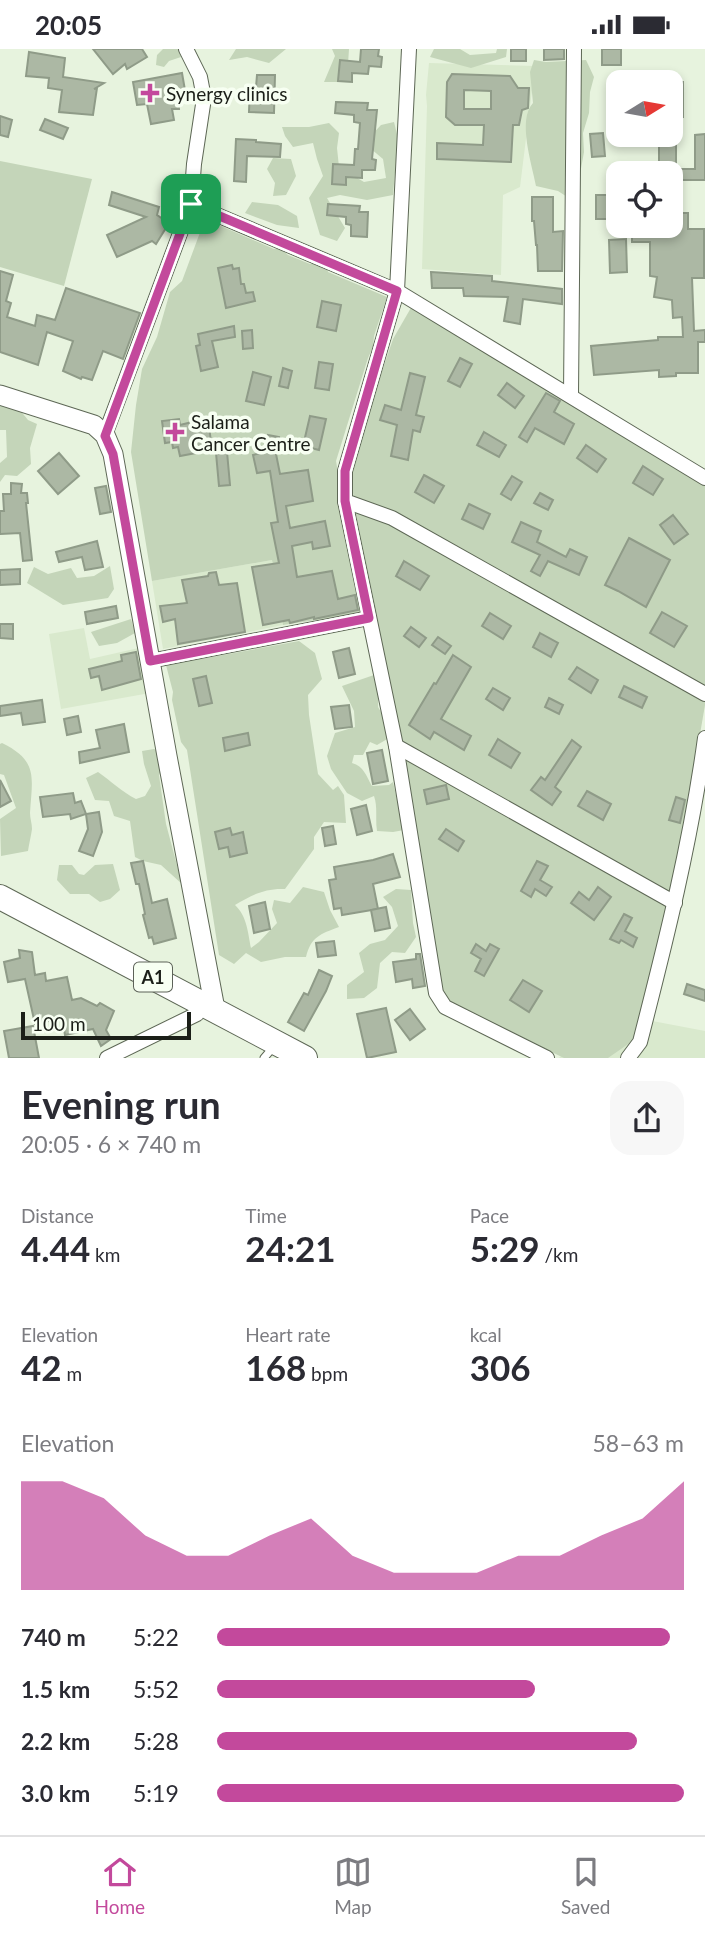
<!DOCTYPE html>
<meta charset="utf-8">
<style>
:root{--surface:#fff;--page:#f7f7f7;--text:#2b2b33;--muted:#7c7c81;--line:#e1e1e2;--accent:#c3499c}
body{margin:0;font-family:Lato,sans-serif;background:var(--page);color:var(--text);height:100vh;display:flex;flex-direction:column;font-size:26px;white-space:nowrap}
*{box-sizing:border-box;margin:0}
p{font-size:23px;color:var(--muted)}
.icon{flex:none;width:38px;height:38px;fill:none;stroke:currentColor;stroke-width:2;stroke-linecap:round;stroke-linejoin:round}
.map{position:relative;height:1009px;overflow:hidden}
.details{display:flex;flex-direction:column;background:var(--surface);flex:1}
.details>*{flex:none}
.needle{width:46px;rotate:79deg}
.fabs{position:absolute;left:606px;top:21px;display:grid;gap:14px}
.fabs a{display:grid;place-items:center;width:77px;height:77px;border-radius:14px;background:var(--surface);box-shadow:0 4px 10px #0003;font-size:35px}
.scale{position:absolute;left:21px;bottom:18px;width:170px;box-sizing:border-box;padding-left:7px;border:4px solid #1b1f18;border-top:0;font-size:19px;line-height:24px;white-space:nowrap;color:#1b1f18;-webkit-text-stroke:5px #f7fff2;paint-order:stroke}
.pin{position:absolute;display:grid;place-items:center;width:60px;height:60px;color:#fff;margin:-30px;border-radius:14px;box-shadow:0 4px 10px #0006}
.round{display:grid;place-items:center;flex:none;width:74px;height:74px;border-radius:21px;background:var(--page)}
.headline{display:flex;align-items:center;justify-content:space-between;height:119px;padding:0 21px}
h1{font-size:38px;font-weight:700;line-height:52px}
.metrics{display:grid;grid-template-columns:repeat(3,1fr);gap:10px;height:119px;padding:7px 21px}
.metrics div{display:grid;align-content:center}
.metrics b{font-size:35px;font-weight:700}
.metrics small{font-size:19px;font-weight:400}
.metrics p{font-size:19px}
.chart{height:196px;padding:14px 21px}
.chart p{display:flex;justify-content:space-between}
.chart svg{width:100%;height:126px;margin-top:7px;fill:var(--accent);opacity:.7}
ul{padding:0 21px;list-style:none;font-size:23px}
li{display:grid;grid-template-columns:112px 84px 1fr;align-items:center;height:52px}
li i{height:18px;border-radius:9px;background:var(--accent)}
.status{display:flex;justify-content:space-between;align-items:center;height:49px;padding:0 35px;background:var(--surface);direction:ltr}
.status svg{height:19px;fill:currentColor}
.tabs{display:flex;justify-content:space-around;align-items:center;height:98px;border-top:2px solid var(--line);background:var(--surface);font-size:19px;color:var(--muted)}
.tabs a{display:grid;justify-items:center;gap:4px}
.tabs .selected{color:var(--accent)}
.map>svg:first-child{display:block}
</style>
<div class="status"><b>20:05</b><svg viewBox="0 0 49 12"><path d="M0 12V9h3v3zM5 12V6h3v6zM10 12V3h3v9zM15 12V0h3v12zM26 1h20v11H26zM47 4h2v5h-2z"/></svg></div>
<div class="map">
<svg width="705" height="1009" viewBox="0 0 705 1009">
<rect width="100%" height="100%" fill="#e7f3de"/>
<g fill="#d9e9cd">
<path d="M429 14 535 17 520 138 503 146 501 226 422 220 427 57 426 46Z"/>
<path d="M272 511 283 576 163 600 152 532Z"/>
<path d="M84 579 90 610 143 598 150 644 61 660 49 585Z"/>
<path d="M605 963 705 982V1009H559Z"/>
</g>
<g fill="#c4d5b9">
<path d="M163 0H179L181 8 169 12 164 18 156 16 157 6Z"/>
<path d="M236 0H286L269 14 247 8 229 11Z"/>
<path d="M332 0H349L348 15 341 33H324L335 7Z"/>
<path d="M434 0H460L470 6 496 4 497 0H507L506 8 471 19 430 8Z"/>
<path d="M534 11 546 13 586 11 594 28 590 43 589 64 583 84 584 103 575 153 558 142 536 137C532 115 517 71 533 54L530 23Z"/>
<path d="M394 73 398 89 393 146 367 151 340 146 327 149 345 179 337 192 320 186 309 149 323 127 317 110 313 94 293 98 285 87 282 78H309L329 74 339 84 337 99 339 118 364 133 386 129 383 110 364 94 381 76Z"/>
<path d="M273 109 291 110 296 127 286 146 273 147 275 134 267 120Z"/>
<path d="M0 112 92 130 64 237 0 218Z"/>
<path d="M252 153 278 156 297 167 299 179 277 176 245 164Z"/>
<path d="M205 170 274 200 280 199 288 206 310 215 318 213 327 219 328 223 387 248 374 287 373 298 368 309 336 412 362 564 283 576 272 511 152 532 131 403 136 356 142 320 157 288 170 243 182 232Z"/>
<path d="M412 257 705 434V656L670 860 634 991 608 1009H564L447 952 440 939 356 466 351 429 370 357 393 290Z"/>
<path d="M0 353 19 360 28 371 37 375 30 399 31 415 17 427 5 426 0 433V414L7 408 6 381H0Z"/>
<path d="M110 517 114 540 108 549 63 556 27 534 34 518 48 525 71 519 77 529 94 527Z"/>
<path d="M131 570 135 584 117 594 99 597 91 583Z"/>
<path d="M299 592 315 604 322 630 308 646 309 666 318 725 333 741 338 737 344 746 346 774 324 773 314 788V800L285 840C265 839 252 846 235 856 247 867 248 884 251 899L259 893 277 874 272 860 274 851 290 854 303 838 324 843 330 861 339 878C320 885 311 888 306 908H285L261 913 246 904 234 915 219 906 187 701 181 693 172 651 173 643 166 616 199 607 201 610Z"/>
<path d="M374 626 378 645V658L383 666 389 689 377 696 370 693 363 706H354L352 714C364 717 366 727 372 737L389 736 393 733 404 781 393 783 377 782C375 770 378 758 374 747L362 752 347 744 331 720 327 707 335 684 355 678 354 662 342 637Z"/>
<path d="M2 694C39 712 32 729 30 764 30 769 32 775 32 780 31 787 29 795 28 802L1 807 0 770 16 759 4 726 0 725V695Z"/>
<path d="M154 700 167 707 159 726 166 775 182 835 161 816 143 812 135 808 130 772 114 767 109 752 95 751 86 729 98 723C111 732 122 743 136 750L145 747 151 737 144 715 142 702Z"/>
<path d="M113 815 120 841 110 850 100 853 89 845H70L57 831 59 816H72L79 825 84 826 95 816Z"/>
<path d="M396 840 411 841 413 874 416 888 405 904 392 903 380 914 377 939 364 949 347 950V936L364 923 359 904 370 895 385 891 398 877 392 858 383 848Z"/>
</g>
<g fill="#acb8a4" stroke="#8f9b88" stroke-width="2" fill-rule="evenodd">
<path d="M93 0H142L147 8 127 20 125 15 113 25Z"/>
<path d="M361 0H379L378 7 382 8 381 18 369 17 368 25 352 24V33L338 32 340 11 360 13Z"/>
<rect x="511" y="0" width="15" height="12"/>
<path d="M544 0H564V10L544 11Z"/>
<rect x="602" y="0" width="19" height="16"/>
<path d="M29 3 65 9 63 28 104 34 94 40 97 39 93 66 59 63 62 41 48 39 49 29 26 27Z"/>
<path d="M182 24 186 47 178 49 179 60H172L174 71 151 75 147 55 137 56 133 33Z"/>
<path d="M452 25 510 27 518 39H529L528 59 522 61 519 76H513L511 113 437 110V94L483 96 484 76H455L446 68 447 33ZM464 41 491 42V60H464Z"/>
<path d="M257 26H275L274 64 249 63 250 38H256Z"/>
<path d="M670 33H683V68L670 69Z"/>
<path d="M336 53 368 54 367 61H377L372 110 376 111 375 121H362V129L346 128V136L332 135 333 115 354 116 355 100H358L360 74 354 73V66L335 64Z"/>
<path d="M0 67 12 71 8 88 0 86Z"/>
<path d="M45 70 68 79 63 90 40 81Z"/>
<path d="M603 84 605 107 592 108 590 85Z"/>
<path d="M705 85V131H672L671 120H695V86Z"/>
<rect x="659" y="86" width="17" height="28"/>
<path d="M236 90 256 91V93L281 95 280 108 247 107 246 133 234 132Z"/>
<rect x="670" y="134" width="9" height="17"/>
<path d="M112 143 159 158 157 166 169 174 156 195 152 192 117 208 107 186 146 168 109 156Z"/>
<path d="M596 146H611V154L618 150V160L611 163V170H596Z"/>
<path d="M532 148H553V183L563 182 562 222H538L537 196H536L534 172H532Z"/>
<path d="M328 155 360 157 359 163H368L367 188 351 187V176L346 175V168L327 166Z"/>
<path d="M676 164H688V180H704V229H692L694 282 705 281V293H698V324H676V327L659 328V321L594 326 591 297 658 291V288H683L682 268 673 269 672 251 654 248 657 228 650 227V193H632V180H676Z"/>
<path d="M626 190 627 223 610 224 609 191Z"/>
<path d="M232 216 233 220 239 219 241 235H244L246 244 253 243 255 252 226 259 218 219Z"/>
<path d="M0 222 13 226 6 252 11 254 7 268 35 277 37 266 55 271 66 239 140 264 123 310 103 302 92 331 82 328 81 330 63 322 73 292 47 283 38 316 0 303Z"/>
<path d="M431 223 492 227V232L562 240V255L523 250 520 275 504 272 508 248 464 247 463 239H432Z"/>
<path d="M322 252 341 256 336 282 317 278Z"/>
<path d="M234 277 235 288 212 292 218 318 201 322 196 297 200 296 198 285Z"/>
<path d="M252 281 253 299 243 300 242 282Z"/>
<path d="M460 309 472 315 460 338 448 332Z"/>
<path d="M319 313 333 315 329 341 315 339Z"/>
<path d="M283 319 292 322 288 339 279 337Z"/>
<path d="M253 323 271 328 264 356 246 352Z"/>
<path d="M410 324 425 328 416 366 424 368 420 383 413 381 408 411 391 407 397 376 380 371 385 356 401 361Z"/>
<path d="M507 334 524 347 515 359 498 346Z"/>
<path d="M546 344 560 352 554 363 574 375 564 395 535 379 527 393 519 388Z"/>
<path d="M310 367 326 370 319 401 303 397Z"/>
<path d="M208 369 212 401 180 407 178 398 173 399 172 393 165 394 162 372 179 370 180 376Z"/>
<path d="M484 383 506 396 499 408 477 396Z"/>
<path d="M268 386 279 388 276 405 280 425 308 421 313 452 286 457 290 479 325 472 330 497 313 500 312 493 292 497 297 528 332 522 338 550 355 546 358 561 314 570V568L290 574 289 571 263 576 252 518 279 514 271 474 278 473 270 422 257 424 253 406 264 403Z"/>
<path d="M586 396 606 410 597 423 577 409Z"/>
<path d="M227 403 230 436 219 437 216 404Z"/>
<path d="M59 404 79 427 58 445 38 422Z"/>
<path d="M643 417 663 430 653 446 633 434Z"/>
<path d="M424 426 444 437 434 454 415 443Z"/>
<path d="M512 427 522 433 511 451 501 445Z"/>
<path d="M11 434 22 435 21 444H27L28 454H26L32 511 23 512 20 484 0 485V462H4L3 445H11Z"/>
<path d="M106 437 111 463 100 465 95 439Z"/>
<path d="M540 444 553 451 548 461 534 454Z"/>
<path d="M469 455 490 465 483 480 462 470Z"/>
<path d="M673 466 688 485 674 495 660 476Z"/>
<path d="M521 473 541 482 537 493 566 508 570 500 587 508 579 526 548 512 540 527 531 522 540 506 512 493Z"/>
<path d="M629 489 670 511 646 558 618 542 605 536Z"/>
<path d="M97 492 103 518 85 521 82 508 59 513 56 503Z"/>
<path d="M404 512 429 527 420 541 396 527Z"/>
<path d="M20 520V535L0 536V521Z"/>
<path d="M216 523 219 536 237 534 245 583 178 595 175 570 163 573 160 557 187 554 182 531 208 527 209 524Z"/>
<path d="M116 557 118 569 87 575 85 563Z"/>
<path d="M662 563 687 577 674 598 650 584Z"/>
<path d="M490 564 511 577 503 590 482 577Z"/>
<path d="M0 575H13V590L0 589Z"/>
<path d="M411 578 426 589 419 598 404 587Z"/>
<path d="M540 584 558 594 551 608 533 598Z"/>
<path d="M438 588 451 597 445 605 432 596Z"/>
<path d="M349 599 355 625 339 629 333 603Z"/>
<path d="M136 603 141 630 102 641 99 627 91 629 89 620 122 612 121 606Z"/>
<path d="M453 606 471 618 441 670 471 687 464 701 434 683 430 690 409 676 434 634 436 635Z"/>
<path d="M577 618 598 631 591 644 569 630Z"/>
<path d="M206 627 212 654 199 657 193 630Z"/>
<path d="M624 637 647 648 642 659 619 648Z"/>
<path d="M493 639 510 649 503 661 486 650Z"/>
<path d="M549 649 563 656 559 665 545 658Z"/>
<path d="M42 651 45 673 23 676 21 664 0 667V657Z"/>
<path d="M349 656 352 678 335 680 331 658Z"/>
<path d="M78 667 81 683 67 686 64 670Z"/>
<path d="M124 675 129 703 80 714 79 703 100 699 96 681Z"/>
<path d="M248 684 250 696 225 702 223 689Z"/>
<path d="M498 690 520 704 511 719 489 706Z"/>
<path d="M572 691 581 698 555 738 561 743 552 756 531 741 541 728 545 731Z"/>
<path d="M382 701 388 732 373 735 367 704Z"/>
<path d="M0 731 11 752 0 758Z"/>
<path d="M446 736 449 750 427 755 424 741Z"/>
<path d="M587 742 611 755 603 771 578 757Z"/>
<path d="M73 744 75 754 81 752 86 765 71 770 70 765 43 768 40 748Z"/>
<path d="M676 748 685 751 680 774 669 771Z"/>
<path d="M366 756 372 782 357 786 351 760Z"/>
<path d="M99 763 102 783 93 807 79 802 88 780 86 765Z"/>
<path d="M333 777 336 795 325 797 322 779Z"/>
<path d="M230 779 232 786 243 783 247 804 230 808 228 798 219 800 215 783Z"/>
<path d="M446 780 464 792 458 802 439 790Z"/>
<path d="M393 805 400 828 373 835 378 860 342 866 341 859 334 860 329 831 336 830 334 818 373 811Z"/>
<path d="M143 812 152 854 167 850 176 889 154 895 152 888 149 889 143 866 145 865 139 835H136L131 814Z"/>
<path d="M537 812 548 817 540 831 552 838 546 847 535 840 531 848 521 842Z"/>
<path d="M598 838 611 848 594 871 571 854 579 843 589 851Z"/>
<path d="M265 853 270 880 254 884 249 857Z"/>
<path d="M386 858 390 879 375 882 371 861Z"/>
<path d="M624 865 632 869 625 882 637 889 633 898 621 891 619 894 610 890Z"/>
<path d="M334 892 336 906 318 908 316 894Z"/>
<path d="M476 895 486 902 490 895 499 900 484 927 475 922 481 910 471 904Z"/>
<path d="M19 901 32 903 35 926 45 924 46 932 67 928 72 951 81 949 97 957 100 954 114 962 106 981 111 990 101 997 93 980 65 986 62 969 35 975 25 930 8 933 4 913 20 909Z"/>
<path d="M416 905H420L425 937 413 939 412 930 396 933 393 913 416 910Z"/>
<path d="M319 921 332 927 326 942 304 982 288 973 304 944 308 946Z"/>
<path d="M523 931 542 942 529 963 510 951Z"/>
<path d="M687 935 705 941V952L684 945Z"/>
<path d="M386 959 396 1003 367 1009 357 965Z"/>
<path d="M410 960 425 980 410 991 395 971Z"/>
<path d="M33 977 39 1009H9L4 982Z"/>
</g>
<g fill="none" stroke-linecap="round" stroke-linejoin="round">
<defs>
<path id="lane" d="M264 1009 270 1002"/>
<g id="street">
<path d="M409 0 397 242 345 422V452L396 697 436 944 445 958 547 1009"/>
<path d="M191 155 397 242 705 429"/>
<path d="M571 346 574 0"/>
<path d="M105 386 191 155 194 115 204 49 200 28 186 0"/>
<path d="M345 452 392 469 705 645"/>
<path d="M150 612 369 569"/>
<path d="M396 697 675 854"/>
<path d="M107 1009 197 965"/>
<path d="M628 1009 640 993C666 892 691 792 705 689"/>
</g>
<path id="secondary" d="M0 346 94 376 105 386 113 405 167 707 215 960"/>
<path id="highway" d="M0 848 305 1009"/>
</defs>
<use href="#lane" stroke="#5d6755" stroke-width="9"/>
<use href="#street" stroke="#5d6755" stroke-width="16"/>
<use href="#secondary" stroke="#5d6755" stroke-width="21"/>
<use href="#highway" stroke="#5d6755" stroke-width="26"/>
<use href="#lane" stroke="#fff" stroke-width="7"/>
<use href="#street" stroke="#fff" stroke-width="14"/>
<use href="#secondary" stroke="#fff" stroke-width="19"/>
<use href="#highway" stroke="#fff" stroke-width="24"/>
</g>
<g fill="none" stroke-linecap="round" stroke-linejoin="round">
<defs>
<path id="route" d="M191 155 397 242 345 422V452L369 569 150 612 113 405 105 387Z"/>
</defs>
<use href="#route" stroke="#fff" stroke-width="14"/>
<use href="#route" stroke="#c3499c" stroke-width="9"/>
</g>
<g fill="#c3499c" stroke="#f7fff2" stroke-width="2.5">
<path d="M146.5 33.5h7v7h7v7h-7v7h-7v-7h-7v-7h7z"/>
<path d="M171.5 372.5h7v7h7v7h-7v7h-7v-7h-7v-7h7z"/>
</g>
<g text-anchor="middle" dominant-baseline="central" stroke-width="7" stroke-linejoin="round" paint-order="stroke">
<rect fill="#f7fff2" stroke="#5d6259" stroke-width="2" x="134" y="913.5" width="38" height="29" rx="5"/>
<g font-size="18" font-weight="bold" fill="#1b1f18">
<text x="153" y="928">A1</text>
</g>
<g font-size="19" fill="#1b1f18" stroke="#f7fff2" text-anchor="start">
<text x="166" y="44">Synergy clinics</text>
<text x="191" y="372">Salama<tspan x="191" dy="22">Cancer Centre</tspan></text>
</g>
</g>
</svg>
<div class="fabs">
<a><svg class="needle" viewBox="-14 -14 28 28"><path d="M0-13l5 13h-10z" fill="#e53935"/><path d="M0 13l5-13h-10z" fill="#7c7c81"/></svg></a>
<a><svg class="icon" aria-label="locate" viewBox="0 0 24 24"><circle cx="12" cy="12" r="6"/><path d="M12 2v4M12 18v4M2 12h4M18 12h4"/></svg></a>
</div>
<div class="scale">100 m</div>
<div class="pin" style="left:191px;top:155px;background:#1e9e55"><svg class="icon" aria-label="arrive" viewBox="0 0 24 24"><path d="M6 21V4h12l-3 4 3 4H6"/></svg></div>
</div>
<section class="details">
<div class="headline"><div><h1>Evening run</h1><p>20:05 · 6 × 740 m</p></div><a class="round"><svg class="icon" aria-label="share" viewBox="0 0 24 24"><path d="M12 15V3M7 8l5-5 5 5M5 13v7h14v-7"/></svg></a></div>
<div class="metrics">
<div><p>Distance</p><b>4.44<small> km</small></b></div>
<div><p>Time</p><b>24:21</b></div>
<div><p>Pace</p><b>5:29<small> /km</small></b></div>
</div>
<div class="metrics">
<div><p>Elevation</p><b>42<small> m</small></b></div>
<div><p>Heart rate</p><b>168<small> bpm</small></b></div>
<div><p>kcal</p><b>306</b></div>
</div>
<div class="chart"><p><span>Elevation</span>58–63 m</p>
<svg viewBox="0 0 160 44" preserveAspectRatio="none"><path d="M0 44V6L10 6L20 12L30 25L40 32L50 32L60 25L70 19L80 32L90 38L100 38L110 38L120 32L130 32L140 25L150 19L160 6V44z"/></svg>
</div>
<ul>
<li><b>740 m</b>5:22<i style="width:97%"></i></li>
<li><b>1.5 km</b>5:52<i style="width:68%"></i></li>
<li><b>2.2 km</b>5:28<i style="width:90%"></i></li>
<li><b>3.0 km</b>5:19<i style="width:100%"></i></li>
</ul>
</section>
<nav class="tabs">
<a class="selected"><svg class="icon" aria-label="home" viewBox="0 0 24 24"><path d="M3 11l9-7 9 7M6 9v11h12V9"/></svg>Home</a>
<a><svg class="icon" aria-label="map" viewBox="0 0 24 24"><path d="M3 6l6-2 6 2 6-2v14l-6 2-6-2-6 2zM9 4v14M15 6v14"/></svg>Map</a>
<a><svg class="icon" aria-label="saved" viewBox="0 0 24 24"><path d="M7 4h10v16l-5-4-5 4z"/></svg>Saved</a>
</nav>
